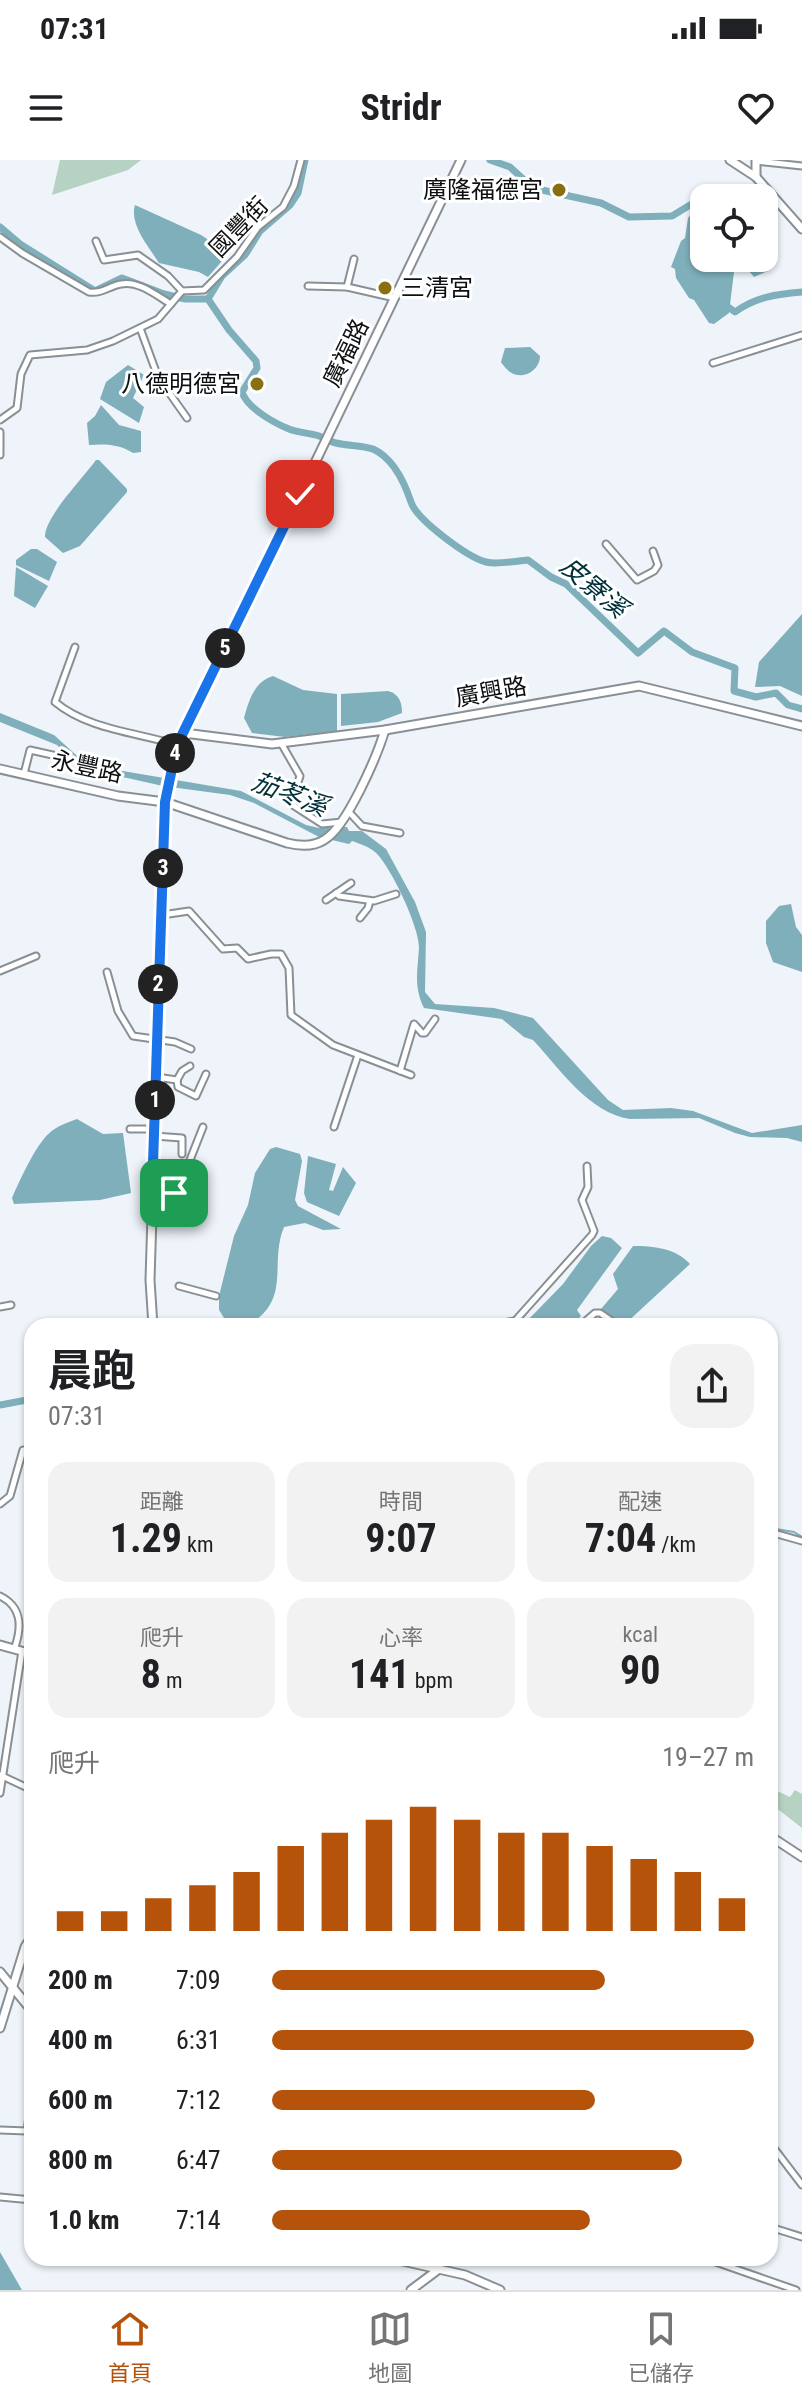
<!DOCTYPE html>
<html lang="zh-TW">
<meta charset="utf-8">
<style>
:root{--surface:#fff;--page:#f2f2f2;--text:#202124;--muted:#757577;--line:#e0e0e0;--accent:#b45309}
body{margin:0;font-family:"Roboto Condensed","Noto Sans TC",sans-serif;background:var(--page);color:var(--text);height:100vh;display:flex;flex-direction:column;font-size:30px;white-space:nowrap}
*{box-sizing:border-box;margin:0}
p{font-size:26px;color:var(--muted)}
.icon{flex:none;width:44px;height:44px;fill:none;stroke:currentColor;stroke-width:2;stroke-linecap:round;stroke-linejoin:round}
.map{position:relative;flex:1;overflow:hidden}
.panel{position:absolute;left:24px;top:1158px;width:754px;height:948px;display:flex;flex-direction:column;background:var(--surface);border-radius:24px;box-shadow:0 2px 6px #0004}
.panel>*{flex:none}
.buttons{position:absolute;left:690px;top:24px;display:grid;gap:16px}
.buttons a{display:grid;place-items:center;width:88px;height:88px;border-radius:16px;background:var(--surface);box-shadow:0 2px 6px #0004;font-size:40px}
.pin{position:absolute;display:grid;place-items:center;width:68px;height:68px;color:#fff;margin:-34px;border-radius:16px;box-shadow:0 4px 12px #0006}
.km{position:absolute;width:40px;height:40px;margin:-20px;border-radius:50%;background:#222;color:#fff;font-size:22px;line-height:40px;text-align:center}
.round{display:grid;place-items:center;flex:none;width:84px;height:84px;border-radius:24px;background:var(--page)}
.headline{display:flex;align-items:center;justify-content:space-between;height:136px;padding:0 24px}
h1{font-size:44px;font-weight:700;line-height:60px}
.stats{display:grid;grid-template-columns:repeat(3,1fr);gap:12px;height:136px;padding:8px 24px}
.stats div{display:grid;align-content:center;border-radius:20px;background:var(--page);text-align:center}
.stats b{font-size:40px;font-weight:700}
.stats small{font-size:22px;font-weight:400}
.stats p{font-size:22px}
.chart{height:224px;padding:16px 24px}
.chart p{display:flex;justify-content:space-between}
.chart svg{width:100%;height:144px;margin-top:8px;stroke:var(--accent);stroke-width:6}
ul{padding:0 24px;list-style:none;font-size:26px}
li{display:grid;grid-template-columns:128px 96px 1fr;align-items:center;height:60px}
li i{height:20px;border-radius:10px;background:var(--accent)}
.status{display:flex;justify-content:space-between;align-items:center;height:56px;padding:0 40px;background:var(--surface);direction:ltr}
.status svg{height:22px;fill:currentColor}
header{display:flex;justify-content:space-between;align-items:center;height:104px;padding:0 24px;background:var(--surface);font-size:36px;font-weight:700}
.tab-bar{display:flex;justify-content:space-around;align-items:center;height:112px;border-top:2px solid var(--line);background:var(--surface);font-size:22px;color:var(--muted)}
.tab-bar a{display:grid;justify-items:center;gap:4px}
.tab-bar .current{color:var(--accent)}
.map>svg:first-child{display:block}
</style>
<div class="status"><b>07:31</b><svg viewBox="0 0 49 12"><path d="M0 12V9h3v3zM5 12V6h3v6zM10 12V3h3v9zM15 12V0h3v12zM26 1h20v11H26zM47 4h2v5h-2z"/></svg></div>
<header><svg class="icon" aria-label="menu" viewBox="0 0 24 24"><path d="M4 6h16M4 12h16M4 18h16"/></svg>Stridr<svg class="icon" aria-label="heart" viewBox="0 0 24 24"><path d="M12 20l-8-8c-3-5 5-10 8-4 3-6 11-1 8 4z"/></svg></header>
<div class="map">
<svg width="802" height="2130" viewBox="0 0 802 2130">
<rect width="100%" height="100%" fill="#eef4fa"/>
<g fill="#b6d2c3">
<path d="M60 0H141L128 10 52 35Z"/>
<path d="M770 1613 773 1614 775 1630 790 1637 795 1630 802 1634V1668L770 1643Z"/>
</g>
<g fill="#7eafba">
<path d="M135 45 201 75 229 93 208 117 199 112 159 103C149 87 129 64 135 45Z"/>
<path d="M704 47V98H721L728 103 727 109 734 112 729 153 714 164 709 163 694 140 689 138 676 118 675 109 671 107 681 81 685 78 688 58 694 50Z"/>
<path d="M764 90 770 103 768 111 754 117 748 110 739 109V100L764 98Z"/>
<path d="M530 187 540 196C540 210 523 221 510 212 509 212 501 203 501 202L505 188Z"/>
<path d="M128 205 144 215 133 238 144 247 139 263 100 239 106 222Z"/>
<path d="M101 245 119 265 141 271V292L133 293C119 284 105 284 89 285L87 263 95 256Z"/>
<path d="M96 300H99L127 329V332L80 386 63 393 45 377C44 358 83 318 96 300Z"/>
<path d="M31 389H37L57 402 49 421 16 405V400Z"/>
<path d="M16 407 48 426 35 448 14 436Z"/>
<path d="M802 454V536L780 526 755 527 759 502Z"/>
<path d="M273 516 303 530 337 534V571L285 577 252 573 244 558C249 540 254 522 273 516Z"/>
<path d="M388 531C399 534 402 542 402 553L378 562 341 566V534Z"/>
<path d="M0 553 54 575 84 602 105 608 241 631 306 665 319 668 347 667 349 671H362L386 689 415 742 426 772 425 832 435 844 494 848 533 858 608 940 623 950 671 948 693 951 752 973 802 965V982L787 978 750 977 735 973 699 958 630 959C589 953 560 909 533 880L524 877 502 859 424 848C413 826 418 809 419 787 419 766 390 705 375 692 368 686 360 684 352 681L349 684 319 677 254 643 230 635 163 626 78 607 57 585 0 562Z"/>
<path d="M791 744 796 767 802 775V812L773 802 766 783V761L779 746Z"/>
<path d="M77 959 103 974 123 973 131 1033 100 1040 14 1044 12 1038C20 1020 37 981 53 970 60 965 69 962 77 959Z"/>
<path d="M276 987 300 994 302 1001 295 1040 298 1046 341 1069 323 1070 305 1063 284 1067C270 1100 289 1135 257 1159L224 1158 219 1150V1136L234 1076 248 1045 255 1013 270 989Z"/>
<path d="M308 996 336 1004 329 1030 333 1031 343 1007 356 1023 339 1056 307 1042 304 1033Z"/>
<path d="M602 1076 611 1078 622 1088 577 1150 581 1156 571 1166H527L525 1163 563 1124 591 1086Z"/>
<path d="M633 1086C653 1086 676 1088 690 1104L624 1165 601 1149 618 1129 613 1114Z"/>
<path d="M0 2092 22 2130H0Z"/>
</g>
<g fill="none" stroke-linecap="round" stroke-linejoin="round">
<path stroke="#7eafba" stroke-width="2" d="M770 1368 794 1372 802 1377"/>
<g stroke="#7eafba" stroke-width="7">
<path d="M490 0 510 7 533 28 601 43 629 57 672 56 690 45 704 42"/>
<path d="M0 67 20 84 95 131 122 118 164 134 185 139H208"/>
<path d="M208 139 229 170 256 201 257 208 242 232C247 248 274 263 289 269 299 273 310 273 319 276 325 278 330 282 336 283 348 286 362 285 373 289 393 298 405 324 411 342 416 359 467 397 486 402 497 405 516 401 528 400L551 417 566 424 638 493 664 471 692 492 735 508 734 531 756 537 776 533 788 545 802 549"/>
<path d="M208 139 222 116 245 95 260 71 290 45 298 33 305 0"/>
<path d="M724 144 735 152C756 137 777 134 802 132"/>
<path d="M0 1245 32 1239"/>
</g>
<defs>
<g id="street">
<path d="M756 1 802 6"/>
<path d="M0 77 22 93 89 132C102 134 109 126 121 124 138 120 157 136 171 144"/>
<path d="M96 81 104 100 138 95 168 116 182 131"/>
<path d="M308 126 347 127 395 138"/>
<path d="M347 127 354 99"/>
<path d="M140 168 158 217 187 258"/>
<path d="M713 203 802 175"/>
<path d="M0 260 17 248 21 214 30 195 87 190 113 181 158 159 182 131 204 130 237 97 258 67 283 47 294 26 301 0"/>
<path d="M0 272V295"/>
<path d="M606 384 637 420 654 411 658 405 653 391"/>
<path d="M75 487 55 542C89 570 136 572 177 585"/>
<path d="M281 583 300 616 291 644 322 664 342 662"/>
<path d="M24 614 30 590 66 598"/>
<path d="M348 651 362 666 400 673"/>
<path d="M336 733 339 736 374 741 396 734"/>
<path d="M326 740 351 723"/>
<path d="M162 755 189 751 223 789 237 788 248 799 271 794H281L289 808 291 855 333 885 411 915"/>
<path d="M360 758 368 748 370 741"/>
<path d="M0 811 36 796"/>
<path d="M107 812 118 851 133 876 175 882 191 889"/>
<path d="M400 911 414 864 422 873H425L435 859"/>
<path d="M156 917 177 920"/>
<path d="M177 920 178 927 196 936 206 914"/>
<path d="M177 920 182 911 190 906"/>
<path d="M334 967 358 895"/>
<path d="M130 969H155"/>
<path d="M154 976 182 978V994"/>
<path d="M153 1008 180 1009 188 1005 203 967"/>
<path d="M152 1034 174 1033"/>
<path d="M179 1126 216 1136"/>
<path d="M0 1147 11 1145"/>
<path d="M482 1166 515 1161 592 1075 594 1071 582 1040 588 1027 587 1006"/>
<path d="M580 1166 595 1153H600L619 1166"/>
<path d="M0 1344 10 1336 23 1290"/>
<path d="M770 1372 802 1381"/>
<path d="M0 1436C22 1447 22 1466 15 1487"/>
<path d="M0 1615 32 1630"/>
<path d="M0 1633 22 1491 32 1490"/>
<path d="M0 1970 27 1971 30 1948"/>
<path d="M770 1983 802 2025"/>
<path d="M0 2037 32 2040"/>
<path d="M770 2067 802 2077"/>
<path d="M704 2098 796 2130"/>
</g>
<g id="secondary">
<path d="M730 0 756 17 802 69"/>
<path d="M756 0V17"/>
<path d="M184 573 272 584 385 570 639 526 802 566"/>
<path d="M0 609 118 636 165 642 287 683C299 686 313 687 324 680 347 667 377 596 385 570"/>
<path d="M153 1166 150 1120 165 642 176 591 461 0"/>
<path d="M0 1485 32 1494"/>
<path d="M770 1676 802 1697"/>
<path d="M0 1812 32 1851"/>
<path d="M0 1868 25 1787 32 1776"/>
<path d="M389 2098 465 2115 500 2130"/>
<path d="M411 2130 439 2109"/>
</g>
</defs>
<use href="#street" stroke="#899094" stroke-width="9"/>
<use href="#secondary" stroke="#899094" stroke-width="11"/>
<use href="#street" stroke="#fff" stroke-width="5"/>
<use href="#secondary" stroke="#fff" stroke-width="7"/>
</g>
<g fill="none" stroke-linecap="round" stroke-linejoin="round">
<defs>
<path id="route" d="M174 1033 152 1034 165 642 177 585 300 334"/>
</defs>
<use href="#route" stroke="#fff" stroke-width="16"/>
<use href="#route" stroke="#1a73e8" stroke-width="10"/>
</g>
<g fill="#887011" stroke="#fff" stroke-width="3">
<circle cx="559" cy="30" r="8"/>
<circle cx="385" cy="128" r="8"/>
<circle cx="257" cy="224" r="8"/>
</g>
<g text-anchor="middle" dominant-baseline="central" stroke-width="6" stroke-linejoin="round" paint-order="stroke">
<g font-size="24" fill="#0d0f11" stroke="#fff" text-anchor="end">
<text x="543" y="30">廣隆福德宮</text>
<text x="401" y="128" text-anchor="start">三清宮</text>
<text x="241" y="224">八德明德宮</text>
</g>
<g font-size="24" fill="#0d0f11" stroke="#fff">
<text transform="translate(239 67) rotate(-46)">國豐街</text>
<text transform="translate(346 193) rotate(-64)">廣福路</text>
<text transform="translate(491 532) rotate(-10)">廣興路</text>
<text transform="translate(87 607) rotate(12)">永豐路</text>
</g>
<g font-size="26" font-style="italic" fill="#00313a" stroke="#fff">
<text transform="translate(594 427) rotate(40)">皮寮溪</text>
<text transform="translate(290 634) rotate(21)">茄苳溪</text>
</g>
</g>
</svg>
<div class="buttons">
<a><svg class="icon" aria-label="locate" viewBox="0 0 24 24"><circle cx="12" cy="12" r="6"/><path d="M12 2v4M12 18v4M2 12h4M18 12h4"/></svg></a>
</div>
<div class="pin" style="left:174px;top:1033px;background:#1e9e55"><svg class="icon" aria-label="arrive" viewBox="0 0 24 24"><path d="M6 21V4h12l-3 4 3 4H6"/></svg></div>
<div class="pin" style="left:300px;top:334px;background:#d93025"><svg class="icon" aria-label="check" viewBox="0 0 24 24"><path d="M5 12l5 5 9-10"/></svg></div>
<b class="km" style="left:155px;top:940px">1</b>
<b class="km" style="left:158px;top:824px">2</b>
<b class="km" style="left:163px;top:708px">3</b>
<b class="km" style="left:175px;top:593px">4</b>
<b class="km" style="left:225px;top:488px">5</b>
<section class="panel">
<div class="headline"><div><h1>晨跑</h1><p>07:31</p></div><a class="round"><svg class="icon" aria-label="share" viewBox="0 0 24 24"><path d="M12 15V3M7 8l5-5 5 5M5 13v7h14v-7"/></svg></a></div>
<div class="stats">
<div><p>距離</p><b>1.29<small> km</small></b></div>
<div><p>時間</p><b>9:07</b></div>
<div><p>配速</p><b>7:04<small> /km</small></b></div>
</div>
<div class="stats">
<div><p>爬升</p><b>8<small> m</small></b></div>
<div><p>心率</p><b>141<small> bpm</small></b></div>
<div><p>kcal</p><b>90</b></div>
</div>
<div class="chart"><p><span>爬升</span>19–27 m</p>
<svg viewBox="0 0 160 44" preserveAspectRatio="none"><path d="M5 44V38M15 44V38M25 44V34M35 44V30M45 44V26M55 44V18M65 44V14M75 44V10M85 44V6M95 44V10M105 44V14M115 44V14M125 44V18M135 44V22M145 44V26M155 44V34"/></svg>
</div>
<ul>
<li><b>200 m</b>7:09<i style="width:69%"></i></li>
<li><b>400 m</b>6:31<i style="width:100%"></i></li>
<li><b>600 m</b>7:12<i style="width:67%"></i></li>
<li><b>800 m</b>6:47<i style="width:85%"></i></li>
<li><b>1.0 km</b>7:14<i style="width:66%"></i></li>
</ul>
</section>
</div>
<nav class="tab-bar">
<a class="current"><svg class="icon" aria-label="home" viewBox="0 0 24 24"><path d="M3 11l9-7 9 7M6 9v11h12V9"/></svg>首頁</a>
<a><svg class="icon" aria-label="map" viewBox="0 0 24 24"><path d="M3 6l6-2 6 2 6-2v14l-6 2-6-2-6 2zM9 4v14M15 6v14"/></svg>地圖</a>
<a><svg class="icon" aria-label="saved" viewBox="0 0 24 24"><path d="M7 4h10v16l-5-4-5 4z"/></svg>已儲存</a>
</nav>
